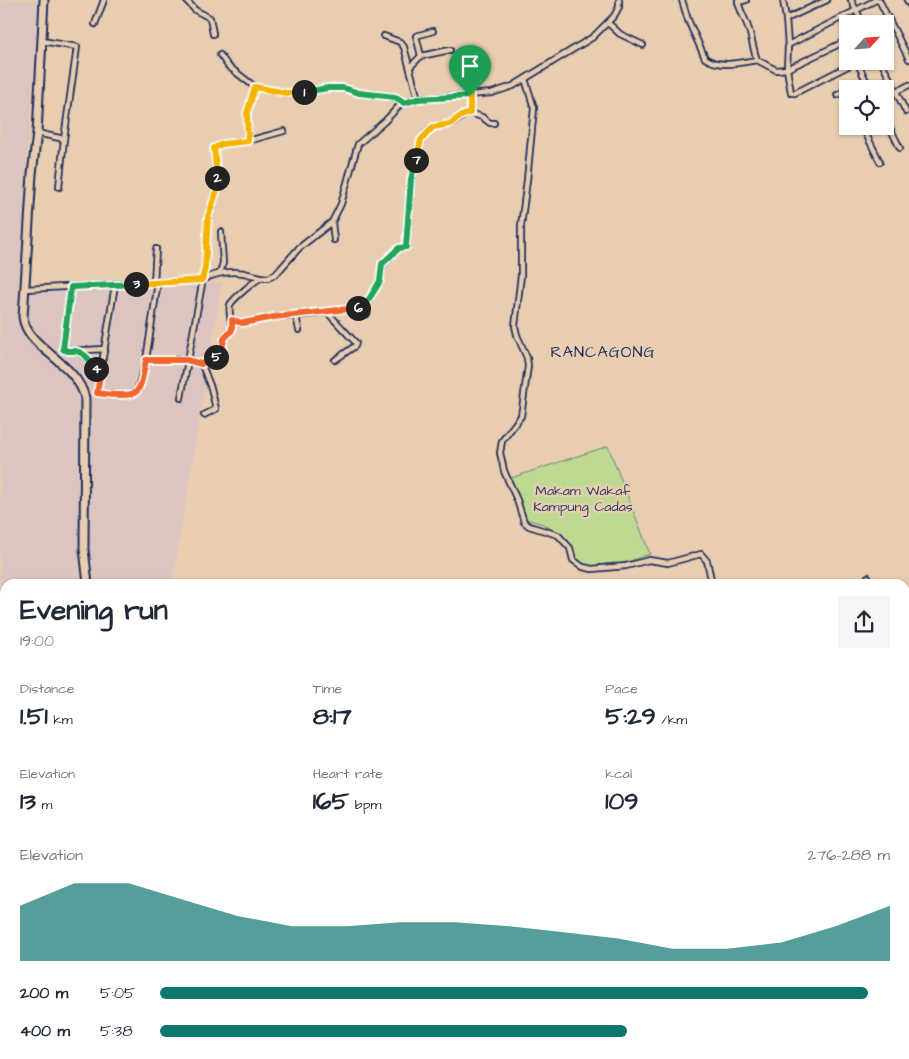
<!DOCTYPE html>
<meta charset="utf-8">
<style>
:root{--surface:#fff;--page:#f6f6f7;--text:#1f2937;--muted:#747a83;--accent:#0f766e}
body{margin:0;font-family:"Architects Daughter",sans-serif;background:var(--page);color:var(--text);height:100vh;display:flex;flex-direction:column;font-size:19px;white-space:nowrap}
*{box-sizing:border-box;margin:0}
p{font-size:16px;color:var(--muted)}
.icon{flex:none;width:28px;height:28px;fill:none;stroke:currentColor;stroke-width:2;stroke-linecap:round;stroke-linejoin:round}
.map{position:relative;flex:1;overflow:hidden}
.sheet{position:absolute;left:0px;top:579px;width:910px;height:481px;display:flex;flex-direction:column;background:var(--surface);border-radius:15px 15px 0 0;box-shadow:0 1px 4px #0004}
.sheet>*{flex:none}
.needle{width:32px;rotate:64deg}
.buttons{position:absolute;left:839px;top:15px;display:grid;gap:10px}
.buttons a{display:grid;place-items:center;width:55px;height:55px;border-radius:0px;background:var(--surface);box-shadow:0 1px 4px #0004;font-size:25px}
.pin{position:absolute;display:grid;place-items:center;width:42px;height:42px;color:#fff;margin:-51px -21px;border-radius:50% 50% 50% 0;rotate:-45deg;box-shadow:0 0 5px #0007}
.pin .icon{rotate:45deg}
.km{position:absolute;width:25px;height:25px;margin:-12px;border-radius:50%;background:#222;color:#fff;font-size:14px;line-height:25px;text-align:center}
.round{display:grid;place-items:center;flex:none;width:52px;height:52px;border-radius:0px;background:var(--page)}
.overview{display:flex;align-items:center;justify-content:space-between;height:85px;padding:0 20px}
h1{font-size:28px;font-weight:700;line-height:38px}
.stats{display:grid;grid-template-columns:repeat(3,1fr);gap:8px;height:85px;padding:5px 20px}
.stats div{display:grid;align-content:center}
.stats b{font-size:25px;font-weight:700}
.stats small{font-size:14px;font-weight:400}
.stats p{font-size:14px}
.chart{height:140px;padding:10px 20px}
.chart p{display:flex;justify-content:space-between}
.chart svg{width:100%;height:90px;margin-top:5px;fill:var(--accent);opacity:.7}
ul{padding:0 20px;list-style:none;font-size:16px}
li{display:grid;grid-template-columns:80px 60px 1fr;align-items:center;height:38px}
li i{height:12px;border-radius:6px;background:var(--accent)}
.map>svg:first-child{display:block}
</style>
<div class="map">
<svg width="909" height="1059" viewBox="0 0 909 1059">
<rect width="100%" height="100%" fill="#e9cdb0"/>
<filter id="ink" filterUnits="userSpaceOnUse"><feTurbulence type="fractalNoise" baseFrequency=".02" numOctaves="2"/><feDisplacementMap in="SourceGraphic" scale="10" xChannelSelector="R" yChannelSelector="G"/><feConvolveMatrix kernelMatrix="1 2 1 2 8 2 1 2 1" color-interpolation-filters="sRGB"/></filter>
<g filter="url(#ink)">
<path fill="#ddc5bf" d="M0 0H39L18 292 222 282 172 584H5V856L0 859Z"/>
<path fill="#beda92" stroke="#6c8478" d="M608 446 650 554 621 564 614 563 589 566 580 565 574 558 569 544 564 537 543 524 523 518 518 495 511 478Z"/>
<path fill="#83d2e1" stroke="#5991ad" d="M779 1055H850L854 1059H779Z"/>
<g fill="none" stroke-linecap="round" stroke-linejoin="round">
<defs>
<g id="minor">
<path d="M186 0 195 10 210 18 213 34"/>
<path d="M682 0 688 20 705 58C719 68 740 63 757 60"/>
<path d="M738 0C739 10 745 18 748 27 752 38 753 49 757 60L776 70 787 69 791 93H795L858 61"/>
<path d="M783 0 786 19 827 0"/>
<path d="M851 0 863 24"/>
<path d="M879 0 909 59"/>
<path d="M907 0 909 4"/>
<path d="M738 2 746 0"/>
<path d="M786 19 788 45 876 0"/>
<path d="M608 23 620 34 643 45"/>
<path d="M95 24 104 0"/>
<path d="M384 36 400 42 404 47 418 99"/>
<path d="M42 41 77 47 64 139 59 187"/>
<path d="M788 45 787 69 848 40"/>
<path d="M220 55 228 66 255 87 286 93H299L328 88H344L359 93 395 97 403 103"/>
<path d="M421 56 416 36 433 31"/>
<path d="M881 61 906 112"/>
<path d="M857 62 870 89"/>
<path d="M410 67 421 56 450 50"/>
<path d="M525 79 534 108 527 180 521 226V275L515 326 517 335 527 358 528 366 521 416 502 441 500 453 502 461 504 471 517 500 524 522 529 526 558 535 570 548 573 560 583 567 592 569 626 566 649 560 668 563 701 554 707 561 712 584"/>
<path d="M850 89 866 81"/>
<path d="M837 95 848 90"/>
<path d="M470 96V113L482 117 490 123H494"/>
<path d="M885 97 909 85"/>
<path d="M885 118 900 148"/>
<path d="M862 126 880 162"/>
<path d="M37 133 64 139"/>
<path d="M248 141 284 131"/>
<path d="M332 222 334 240"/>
<path d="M220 273 223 263 221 232"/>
<path d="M154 282 156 249"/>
<path d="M115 285 97 393 127 395 137 391 146 360 158 282"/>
<path d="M71 287 63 349 67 351 105 349"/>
<path d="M25 289 202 280C218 272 236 270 252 275 258 276 262 278 268 278L276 274 299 248 332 222 341 204 358 144 385 121 400 105 403 103 418 99 492 93 513 86 593 37 614 16 619 7V0"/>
<path d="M357 308 367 302 376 288 380 281 383 264 399 248 406 247C410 216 407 149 431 128 436 124 444 126 450 124 457 121 462 116 470 113"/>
<path d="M327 312 356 343 355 346 335 360"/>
<path d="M296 316 357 308 367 314"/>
<path d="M232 321 243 323 274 317 296 316 299 330"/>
<path d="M78 352 87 358 100 376"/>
<path d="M146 360H187L202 365 211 388 216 409 204 415"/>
<path d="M201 364 219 354 224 339 232 330C232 323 228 312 230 305 232 300 255 280 261 278"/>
<path d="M181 398 205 268 208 217 217 190 214 148 221 144 248 141 247 113 255 87"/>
<path d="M868 577 872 584"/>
<path d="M905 641 909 647"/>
<path d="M905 693 909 694"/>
<path d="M905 928 909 926"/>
<path d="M109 1055 110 1059"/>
<path d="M314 1055 316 1059"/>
<path d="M430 1059 437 1055"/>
<path d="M519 1059 523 1055"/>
</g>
<path id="tertiary" d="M211 1055 214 1059"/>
<g id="primary">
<path d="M44 0 37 133 32 174 23 317C27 349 76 361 85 398L84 549 88 584"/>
<path d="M0 864 5 862"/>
</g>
</defs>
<use href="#minor" stroke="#1b2f5e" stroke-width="8"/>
<use href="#tertiary" stroke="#1b2f5e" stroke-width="9"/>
<use href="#primary" stroke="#1b2f5e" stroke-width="11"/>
<use href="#minor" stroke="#e9cdb0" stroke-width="4.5"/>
<use href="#tertiary" stroke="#e9cdb0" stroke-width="5.5"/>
<use href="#primary" stroke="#e9cdb0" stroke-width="7"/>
</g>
</g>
<g fill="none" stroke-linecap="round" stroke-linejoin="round" filter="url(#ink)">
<defs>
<path id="split-1" d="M304 92 328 88H344L359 93 395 97 404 103 418 99 470 96"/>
<path id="split-2" d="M217 178 214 148 222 144 248 141 247 113 255 87 286 93 304 92"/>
<path id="split-3" d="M136 284 202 280 205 268 208 217 217 190V178"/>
<path id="split-4" d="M96 369C92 362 84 352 75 351 69 351 67 352 63 349L71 287 136 284"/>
<path id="split-5" d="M96 369 100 376 97 393C106 394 131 398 137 391 143 384 144 368 146 360H187L201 364 216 357"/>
<path id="split-6" d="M216 357 222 349 224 339 232 330V320L243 323 274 317 358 308"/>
<path id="split-7" d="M358 308 367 302 376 288 380 281 382 264 399 248 406 247 411 179 416 160"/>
<path id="split-8" d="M416 160 421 140 433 127 450 124 461 116 470 113V96"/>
</defs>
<use href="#split-1" stroke="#fff" stroke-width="10"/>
<use href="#split-2" stroke="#fff" stroke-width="10"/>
<use href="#split-3" stroke="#fff" stroke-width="10"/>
<use href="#split-4" stroke="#fff" stroke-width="10"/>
<use href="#split-5" stroke="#fff" stroke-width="10"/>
<use href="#split-6" stroke="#fff" stroke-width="10"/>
<use href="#split-7" stroke="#fff" stroke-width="10"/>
<use href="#split-8" stroke="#fff" stroke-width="10"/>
<use href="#split-1" stroke="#22a559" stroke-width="6"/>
<use href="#split-2" stroke="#f5b400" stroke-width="6"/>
<use href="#split-3" stroke="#f5b400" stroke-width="6"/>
<use href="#split-4" stroke="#22a559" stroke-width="6"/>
<use href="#split-5" stroke="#f0652b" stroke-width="6"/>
<use href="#split-6" stroke="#f0652b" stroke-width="6"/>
<use href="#split-7" stroke="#22a559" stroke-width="6"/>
<use href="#split-8" stroke="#f5b400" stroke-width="6"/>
</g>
<g text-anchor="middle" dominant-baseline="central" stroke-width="4.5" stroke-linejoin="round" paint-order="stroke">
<g font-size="14" fill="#2b4063" stroke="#e9cdb0">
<text x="583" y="491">Makam Wakaf<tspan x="583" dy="16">Kampung Cadas</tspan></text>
</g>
<g font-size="16" letter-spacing="1" fill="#1b2f5e" stroke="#e9cdb0">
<text x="603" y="352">RANCAGONG</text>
</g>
</g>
</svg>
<div class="buttons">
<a><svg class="needle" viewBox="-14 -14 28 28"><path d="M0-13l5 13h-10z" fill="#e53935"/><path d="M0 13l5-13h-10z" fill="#747a83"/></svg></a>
<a><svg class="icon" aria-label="locate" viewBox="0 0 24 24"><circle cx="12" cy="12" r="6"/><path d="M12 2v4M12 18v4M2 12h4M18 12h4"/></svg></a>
</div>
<div class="pin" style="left:470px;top:96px;background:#1e9e55"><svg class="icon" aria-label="arrive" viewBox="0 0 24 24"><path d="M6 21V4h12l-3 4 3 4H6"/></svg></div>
<b class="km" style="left:304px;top:92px">1</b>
<b class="km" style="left:217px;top:178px">2</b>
<b class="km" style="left:136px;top:284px">3</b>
<b class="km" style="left:96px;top:369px">4</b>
<b class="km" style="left:216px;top:357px">5</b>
<b class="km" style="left:358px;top:308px">6</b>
<b class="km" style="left:416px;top:160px">7</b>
<section class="sheet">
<div class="overview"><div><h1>Evening run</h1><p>19:00</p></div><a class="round"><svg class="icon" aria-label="share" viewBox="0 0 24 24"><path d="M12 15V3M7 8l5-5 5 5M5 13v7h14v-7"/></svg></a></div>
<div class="stats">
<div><p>Distance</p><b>1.51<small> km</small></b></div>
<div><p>Time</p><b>8:17</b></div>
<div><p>Pace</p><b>5:29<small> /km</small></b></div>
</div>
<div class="stats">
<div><p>Elevation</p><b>13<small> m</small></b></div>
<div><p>Heart rate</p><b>165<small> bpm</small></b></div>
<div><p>kcal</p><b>109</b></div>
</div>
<div class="chart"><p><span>Elevation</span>276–288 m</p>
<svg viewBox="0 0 160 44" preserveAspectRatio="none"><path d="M0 44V17L10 6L20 6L30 14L40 22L50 27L60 27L70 25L80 25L90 27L100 30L110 33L120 38L130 38L140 35L150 27L160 17V44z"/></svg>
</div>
<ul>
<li><b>200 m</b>5:05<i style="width:97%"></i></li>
<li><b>400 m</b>5:38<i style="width:64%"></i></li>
</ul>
</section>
</div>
